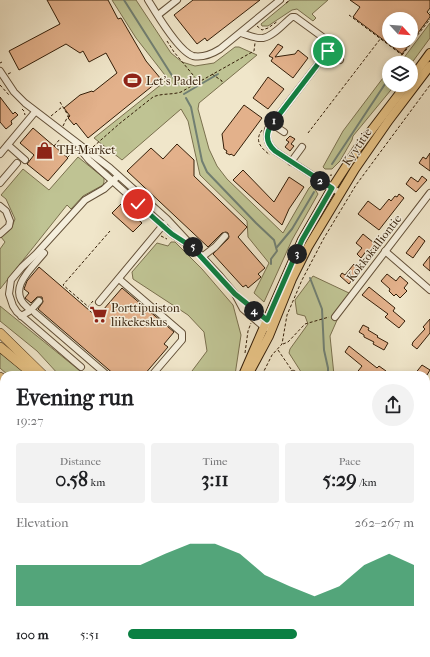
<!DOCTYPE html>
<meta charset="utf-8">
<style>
:root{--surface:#fff;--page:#f2f2f2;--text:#202124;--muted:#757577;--accent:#0b8043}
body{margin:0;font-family:"IM FELL French Canon",serif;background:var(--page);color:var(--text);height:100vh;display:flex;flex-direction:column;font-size:15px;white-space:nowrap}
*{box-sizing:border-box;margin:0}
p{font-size:13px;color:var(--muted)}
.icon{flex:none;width:22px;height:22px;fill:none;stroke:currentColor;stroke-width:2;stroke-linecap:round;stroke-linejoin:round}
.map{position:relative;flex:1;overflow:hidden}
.side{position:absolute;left:0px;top:371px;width:430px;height:286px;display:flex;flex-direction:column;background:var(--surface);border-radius:12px 12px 0 0;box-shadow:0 2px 6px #0003}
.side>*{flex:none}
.needle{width:26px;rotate:116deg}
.tools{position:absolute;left:382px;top:12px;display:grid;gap:8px}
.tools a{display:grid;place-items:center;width:36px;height:36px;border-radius:50%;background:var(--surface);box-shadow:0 2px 6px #0003;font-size:20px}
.pin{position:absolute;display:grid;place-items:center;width:34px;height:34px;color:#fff;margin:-17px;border:2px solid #fff;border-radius:50%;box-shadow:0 1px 4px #0007}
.km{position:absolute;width:20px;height:20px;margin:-10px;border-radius:50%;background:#222;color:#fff;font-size:11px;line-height:20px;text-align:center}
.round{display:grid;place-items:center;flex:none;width:42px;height:42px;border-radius:21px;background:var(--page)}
.head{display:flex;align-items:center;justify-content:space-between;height:68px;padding:0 16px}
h1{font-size:22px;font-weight:700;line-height:30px}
.metrics{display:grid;grid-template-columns:repeat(3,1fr);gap:6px;height:68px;padding:4px 16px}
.metrics div{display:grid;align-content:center;border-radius:4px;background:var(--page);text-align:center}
.metrics b{font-size:20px;font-weight:700}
.metrics small{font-size:11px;font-weight:400}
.metrics p{font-size:11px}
.chart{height:112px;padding:8px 16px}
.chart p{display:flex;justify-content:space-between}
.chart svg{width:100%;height:72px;margin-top:4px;fill:var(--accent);opacity:.7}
ul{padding:0 16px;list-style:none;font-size:13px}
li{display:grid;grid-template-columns:64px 48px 1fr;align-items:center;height:30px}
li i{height:10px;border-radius:5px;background:var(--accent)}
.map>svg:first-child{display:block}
</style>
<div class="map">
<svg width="430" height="657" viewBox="0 0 430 657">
<rect width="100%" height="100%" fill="#f0e6ca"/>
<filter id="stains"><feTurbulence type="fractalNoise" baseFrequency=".005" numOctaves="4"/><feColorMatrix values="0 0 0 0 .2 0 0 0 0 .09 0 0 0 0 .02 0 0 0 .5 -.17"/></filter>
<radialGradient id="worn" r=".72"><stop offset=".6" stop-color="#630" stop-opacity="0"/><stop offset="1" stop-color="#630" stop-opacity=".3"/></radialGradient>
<g fill="#bfc393" stroke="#7a704e">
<path d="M112 0H136L171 53 182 62 195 66 214 63 235 47H239L257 55 199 103 198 109 209 149 217 166 227 179 283 233 309 188 312 185 318 194 292 240 264 302 254 293 269 263 248 237 247 221 200 175 188 121 181 109 122 160 94 138 168 79 136 38Z"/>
<path d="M290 0H328L312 14 316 18 313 21 297 9 292 10 268 26H262L261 24Z"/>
<path d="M430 23V38L411 64 400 63Z"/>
<path d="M389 70V85H395L353 136 352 140 340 161 332 169H325L323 167 343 131Z"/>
<path d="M78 157 104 178V182L103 185 83 196 71 209 67 205 0 289V249L5 242 1 237 11 229 15 219 6 199 1 195 23 169 49 190Z"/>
<path d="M171 242H175L202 269 233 305 241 335 235 375H189L207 351 204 332 188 315 133 279 132 272 157 243 168 246Z"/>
<path d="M313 276 349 293 330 336 334 375H303L289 353 290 349 308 324 305 316 297 314 295 300Z"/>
<path d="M0 306 85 375H59L37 351 0 321Z"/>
<path d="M0 352 27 375H8L0 368Z"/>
<path d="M0 398 4 401V510L0 503Z"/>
<path d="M430 513V534L426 540V519Z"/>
<path d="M426 577 430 580V651L426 649Z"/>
<path d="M33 653H63L60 657H29Z"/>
<path d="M309 653H353L359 657H315Z"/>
</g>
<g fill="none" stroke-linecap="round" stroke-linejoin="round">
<g stroke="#717f72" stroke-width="2">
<path d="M124 0 178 85"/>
<path d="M184 94 218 74"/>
<path d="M186 98 191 107 202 161 207 172 256 223 274 240 277 251 271 259V264"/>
<path d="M332 164 389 78"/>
<path d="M277 247 292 229 314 192"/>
<path d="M310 278 322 309 324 350 328 368V375"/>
</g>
</g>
<g fill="#e3b18b" stroke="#341e08" fill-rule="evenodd">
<path d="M47 0H108L118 19 121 18 146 61 161 79 88 138 76 123 74 125 68 118 70 116 64 108 80 95 92 91 93 92 117 73 106 53 89 62 83 51 80 53 66 44 19 70 9 51 60 24Z"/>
<path d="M193 0H260L207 41 205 38 197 44 174 15Z"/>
<path d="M350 0H430V8L427 12 430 15V17L402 54 353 17 360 7ZM389 19H411V41H389Z"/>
<path d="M278 44 283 47 275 57 295 54 298 50 308 58 293 78 271 61 273 58 269 56Z"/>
<path d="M268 77 284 89 268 109 253 98Z"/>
<path d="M0 97 13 114 15 112 18 115 11 121 12 124 6 129 0 122Z"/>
<path d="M244 105 262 118 234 156 231 154 230 155 226 153 227 151 224 149 222 134Z"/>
<path d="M33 128 68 158 48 181 27 164 34 155 20 143Z"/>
<path d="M290 136 295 139 291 144 294 146 290 151 285 147 289 142 286 140Z"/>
<path d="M177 144 194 160V176L247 227 238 237 265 268 258 274 261 277 248 288 246 285 243 287 213 254 228 239 229 237 228 233 226 232 222 233 208 247 127 171 151 148 163 159Z"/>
<path d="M430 153V171L419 163 423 157 426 159Z"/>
<path d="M243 170 274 202 289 177 304 187 289 209 282 225 233 180Z"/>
<path d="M422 176 427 180 416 192 406 184 411 177 418 182Z"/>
<path d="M399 194 404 198 379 230 358 214 368 201 380 210 389 199 391 201 395 196 397 197Z"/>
<path d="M121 204 142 223 133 232 112 213Z"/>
<path d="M363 234 379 247 373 255 367 250 361 258 357 254 362 248 356 243Z"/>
<path d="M419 236 425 241 413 258 406 253Z"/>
<path d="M430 256V271L423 265Z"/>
<path d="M354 264 357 267 355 270 358 272 349 284 340 276 342 273 345 275Z"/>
<path d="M39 267 97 317 122 288 174 332 164 344 168 347 144 375H115L38 309 43 302 42 297H37L31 303 25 298 29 293 24 289 27 281Z"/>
<path d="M387 274 396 281 400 276 408 283 404 288 407 291 400 298 396 294 394 296 389 291 390 289 381 281Z"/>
<path d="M369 287 395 308 393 311 405 321 399 328 385 317 388 314 362 295Z"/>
<path d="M430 319V333L417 349 412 345 413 342 425 329 423 327Z"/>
<path d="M363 325 369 328 368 330 378 336 377 337 388 343 384 350 373 344 374 342 364 337V335L359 332Z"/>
<path d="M349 346 377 368 379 366 386 371 383 375H355L362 366 345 352Z"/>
<path d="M422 365 430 370 427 375H414Z"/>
</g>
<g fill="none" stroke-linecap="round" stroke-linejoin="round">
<defs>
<g id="minor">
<path d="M148 0C156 13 179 52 193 56 203 58 212 54 220 49L280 0"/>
<path d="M158 15 177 0"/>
<path d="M241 33C248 35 256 39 263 38 274 36 284 23 292 17H295L328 41C331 45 331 47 328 51L268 129C266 139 268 145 275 151L340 193"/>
<path d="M328 51 340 60"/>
<path d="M0 71 14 92 25 103 110 168 167 219 220 276 235 294 243 309 264 327 267 328"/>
<path d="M272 124 284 132"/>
<path d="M8 145 25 160"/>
<path d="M79 148 89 160 172 234 187 244"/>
<path d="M0 154 35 112"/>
<path d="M291 162 302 147"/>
<path d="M0 183 17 163"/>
<path d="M0 206 6 211 10 221 9 226 0 234"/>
<path d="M385 251 430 290"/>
<path d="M202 257 215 247 225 236"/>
<path d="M119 279 182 333V340L152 375"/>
<path d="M237 297 269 323"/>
<path d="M99 302 164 224"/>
<path d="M27 307C6 289 32 268 44 253"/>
<path d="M35 313 107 375"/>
<path d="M21 316 30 311 39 301"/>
<path d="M335 317 430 193"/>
<path d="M81 367 17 312 13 306 9 294 11 280 22 267 36 254 85 200 104 189 118 176"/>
<path d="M293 374 294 375"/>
<path d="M426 400 430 394"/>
<path d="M426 463 430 465"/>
<path d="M0 525 4 531"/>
<path d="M426 547 430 540"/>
<path d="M0 562 4 568"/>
<path d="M0 630 4 625"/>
<path d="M195 653 199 657"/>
<path d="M380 655 382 653"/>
<path d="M115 657 118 653"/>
</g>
<g id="major">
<path d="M411 79 430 53"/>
<path d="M243 375 302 240 332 188 358 148 406 85"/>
<path d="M248 375 269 336 292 279 308 247 355 169 389 120 430 66"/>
<path d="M14 657 17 653"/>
</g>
<g id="highway">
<path d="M0 333 43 375"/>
<path d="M0 347 34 375"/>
<path d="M0 377 4 380"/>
<path d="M0 391 4 394"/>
<path d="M367 653 373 657"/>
<path d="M409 653 415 657"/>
</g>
</defs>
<use href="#minor" stroke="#635038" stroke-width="8"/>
<use href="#major" stroke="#341e08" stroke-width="10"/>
<use href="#highway" stroke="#341e08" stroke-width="10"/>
<g stroke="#341e08" stroke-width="1" stroke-dasharray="3 2" stroke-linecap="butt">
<path d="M286 3 290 0"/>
<path d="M430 12V13"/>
<path d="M349 15 402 55"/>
<path d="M257 26 262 30 268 28 278 21"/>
<path d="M335 40 338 43 337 47"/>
<path d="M167 41 174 52 198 81"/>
<path d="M0 63 2 62"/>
<path d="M396 63 430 19"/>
<path d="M8 74 12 72"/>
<path d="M212 74 222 81V84"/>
<path d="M0 85 9 95"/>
<path d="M60 102 69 117"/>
<path d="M22 109 24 111 25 115"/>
<path d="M51 116 62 107"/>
<path d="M63 126 68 116"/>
<path d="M262 130C254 141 261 148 270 155"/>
<path d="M308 133 381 38"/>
<path d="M54 146 60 139"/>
<path d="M93 147 119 124 153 97C162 93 172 95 181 92L254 51 255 43"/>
<path d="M68 157 73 152"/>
<path d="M325 176 332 175"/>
<path d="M161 236 167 239"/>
<path d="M88 307 93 301"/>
<path d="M98 315 63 285 110 231"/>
<path d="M283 344 288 342 305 324 329 317"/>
<path d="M278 350 291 369"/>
<path d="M245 353 248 331 251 323"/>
<path d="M86 371 90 375"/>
<path d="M262 375 272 355 282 344 287 315 302 280 324 238 356 185 430 85"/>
<path d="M426 619 430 624"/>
<path d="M184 653 188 657"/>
<path d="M29 657 33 653"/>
</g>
<use href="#minor" stroke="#f5efdd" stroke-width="6"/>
<use href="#major" stroke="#e8c385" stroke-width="8"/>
<use href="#highway" stroke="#e8c385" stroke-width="9"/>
</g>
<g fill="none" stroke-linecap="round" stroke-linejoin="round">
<defs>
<path id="route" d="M138 204 172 234 192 247 235 294 267 320 302 240 332 188 275 151C266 143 265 134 272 124L328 51"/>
</defs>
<use href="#route" stroke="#fff" stroke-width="8"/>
<use href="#route" stroke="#0b8043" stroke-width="5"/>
</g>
<defs>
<symbol id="stadium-bare" viewBox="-9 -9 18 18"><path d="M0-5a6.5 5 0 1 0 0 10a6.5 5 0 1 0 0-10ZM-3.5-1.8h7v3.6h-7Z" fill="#8f2418" stroke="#f5efdd" stroke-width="2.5" paint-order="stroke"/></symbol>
<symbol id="shop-bare" viewBox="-9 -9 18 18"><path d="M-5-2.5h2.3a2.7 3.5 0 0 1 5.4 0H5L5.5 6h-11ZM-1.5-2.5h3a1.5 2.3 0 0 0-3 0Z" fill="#8f2418" stroke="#f5efdd" stroke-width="2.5" paint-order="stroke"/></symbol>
<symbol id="supermarket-bare" viewBox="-9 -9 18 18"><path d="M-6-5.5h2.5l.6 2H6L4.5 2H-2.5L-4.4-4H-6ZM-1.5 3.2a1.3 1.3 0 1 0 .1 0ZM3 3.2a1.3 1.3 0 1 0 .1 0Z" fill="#8f2418" stroke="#f5efdd" stroke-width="2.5" paint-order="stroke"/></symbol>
</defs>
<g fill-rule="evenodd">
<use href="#stadium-bare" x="120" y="68" width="25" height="25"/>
<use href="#shop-bare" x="32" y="138" width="25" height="25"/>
<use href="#supermarket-bare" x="86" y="302" width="25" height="25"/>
</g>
<g text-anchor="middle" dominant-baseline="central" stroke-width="3" stroke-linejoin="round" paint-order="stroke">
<g font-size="12" fill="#341e08" stroke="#f5efdd" text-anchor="start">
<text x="146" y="81">Let's Padel</text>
<text x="57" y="150">TH-Market</text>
<text x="111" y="308">Porttipuiston<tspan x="111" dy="14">liikekeskus</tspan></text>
</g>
<g font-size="12" fill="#341e08" stroke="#f5efdd">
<text transform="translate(357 147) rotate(-56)">Kyytitie</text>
<text transform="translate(374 248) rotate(-52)">Kokkokalliontie</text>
</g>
</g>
<rect width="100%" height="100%" filter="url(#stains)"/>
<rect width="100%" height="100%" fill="url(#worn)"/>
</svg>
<div class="tools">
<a><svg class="needle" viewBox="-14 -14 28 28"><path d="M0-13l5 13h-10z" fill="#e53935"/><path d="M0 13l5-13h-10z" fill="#757577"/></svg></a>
<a><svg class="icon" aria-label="layers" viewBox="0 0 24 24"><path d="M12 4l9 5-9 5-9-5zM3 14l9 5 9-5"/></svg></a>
</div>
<div class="pin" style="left:328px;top:51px;background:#1e9e55"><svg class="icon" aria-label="arrive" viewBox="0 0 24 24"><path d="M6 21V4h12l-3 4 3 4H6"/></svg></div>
<div class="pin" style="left:138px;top:204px;background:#d93025"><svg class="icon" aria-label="check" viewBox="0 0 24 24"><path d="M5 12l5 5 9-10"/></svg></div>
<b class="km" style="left:274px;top:121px">1</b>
<b class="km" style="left:320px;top:181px">2</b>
<b class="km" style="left:297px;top:254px">3</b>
<b class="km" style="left:254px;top:311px">4</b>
<b class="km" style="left:193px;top:247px">5</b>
<section class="side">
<div class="head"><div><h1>Evening run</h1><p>19:27</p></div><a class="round"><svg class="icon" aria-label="share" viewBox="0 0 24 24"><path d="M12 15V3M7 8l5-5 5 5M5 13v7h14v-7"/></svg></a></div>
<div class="metrics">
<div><p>Distance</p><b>0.58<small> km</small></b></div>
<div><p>Time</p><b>3:11</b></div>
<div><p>Pace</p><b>5:29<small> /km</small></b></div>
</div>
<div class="chart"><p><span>Elevation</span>262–267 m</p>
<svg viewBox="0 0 160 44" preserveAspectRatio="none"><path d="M0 44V19L10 19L20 19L30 19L40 19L50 19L60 12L70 6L80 6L90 12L100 25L110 32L120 38L130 32L140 19L150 12L160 19V44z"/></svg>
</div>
<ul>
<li><b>100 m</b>5:51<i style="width:59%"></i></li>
</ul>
</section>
</div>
